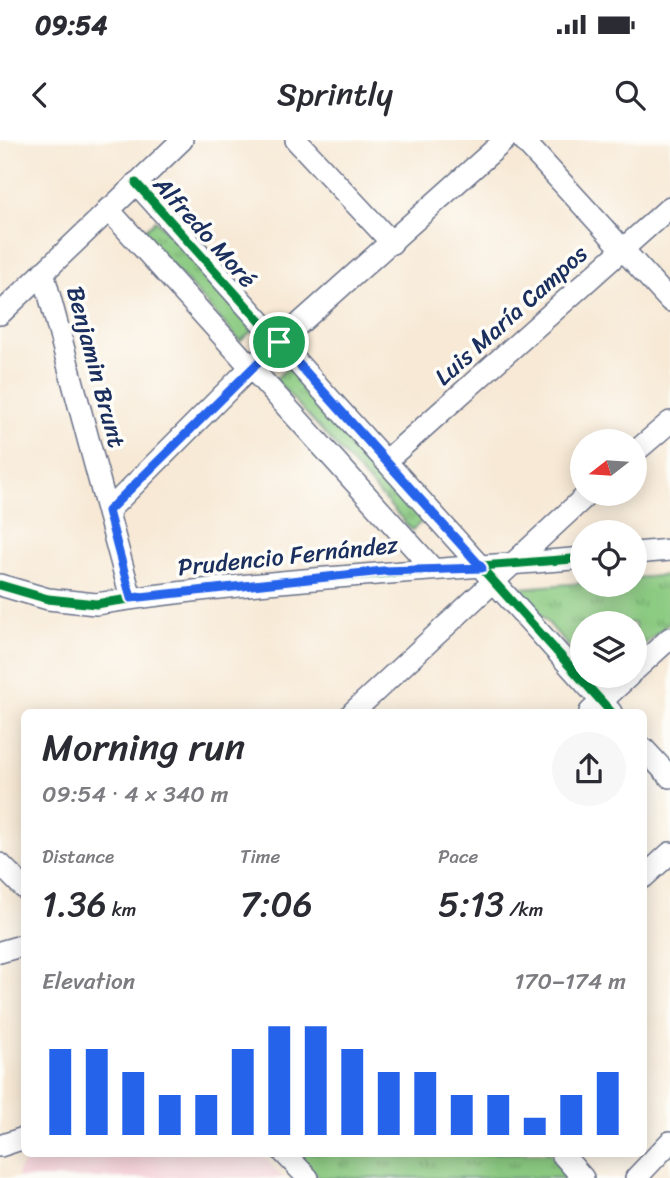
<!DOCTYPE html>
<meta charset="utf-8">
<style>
:root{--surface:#fff;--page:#f7f7f7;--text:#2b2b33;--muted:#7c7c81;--accent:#2563eb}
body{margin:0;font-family:Sriracha,sans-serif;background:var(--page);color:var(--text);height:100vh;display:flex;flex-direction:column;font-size:26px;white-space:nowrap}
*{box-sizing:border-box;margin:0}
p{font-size:23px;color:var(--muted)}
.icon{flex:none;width:38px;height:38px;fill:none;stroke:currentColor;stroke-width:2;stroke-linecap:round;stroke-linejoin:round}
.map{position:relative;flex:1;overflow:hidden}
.details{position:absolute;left:21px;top:569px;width:626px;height:448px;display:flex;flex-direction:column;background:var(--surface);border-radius:10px;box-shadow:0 4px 18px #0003}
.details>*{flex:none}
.needle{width:46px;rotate:253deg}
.tools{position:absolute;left:570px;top:289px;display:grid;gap:14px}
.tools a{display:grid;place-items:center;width:77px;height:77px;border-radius:50%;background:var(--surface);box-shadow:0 4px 18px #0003;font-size:35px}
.pin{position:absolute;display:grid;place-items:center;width:60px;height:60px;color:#fff;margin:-30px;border:4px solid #fff;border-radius:50%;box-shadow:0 2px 7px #0007}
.round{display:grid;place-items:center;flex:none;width:74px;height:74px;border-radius:37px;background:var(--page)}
.summary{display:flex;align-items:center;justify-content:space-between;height:119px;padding:0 21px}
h1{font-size:38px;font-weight:600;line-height:52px}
.metrics{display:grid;grid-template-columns:repeat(3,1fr);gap:10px;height:119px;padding:7px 21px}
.metrics div{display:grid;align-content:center}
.metrics b{font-size:35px;font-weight:600}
.metrics small{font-size:19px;font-weight:400}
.metrics p{font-size:19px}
.chart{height:196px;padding:14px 21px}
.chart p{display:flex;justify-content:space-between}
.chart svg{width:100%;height:126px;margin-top:7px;stroke:var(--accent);stroke-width:6}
.status{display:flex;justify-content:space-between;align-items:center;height:49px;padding:0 35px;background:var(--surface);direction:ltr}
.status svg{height:19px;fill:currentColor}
header{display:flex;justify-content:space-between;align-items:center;height:91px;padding:0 21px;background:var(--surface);font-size:32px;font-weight:600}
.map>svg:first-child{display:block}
</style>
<div class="status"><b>09:54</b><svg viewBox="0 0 49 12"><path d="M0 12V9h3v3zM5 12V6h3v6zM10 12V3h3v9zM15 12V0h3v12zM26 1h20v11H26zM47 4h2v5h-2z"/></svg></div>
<header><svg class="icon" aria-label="back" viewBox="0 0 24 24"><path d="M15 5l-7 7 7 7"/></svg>Sprintly<svg class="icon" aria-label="search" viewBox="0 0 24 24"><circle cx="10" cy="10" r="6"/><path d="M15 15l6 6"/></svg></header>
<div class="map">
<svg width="670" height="1038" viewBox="0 0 670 1038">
<defs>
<pattern id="grass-tufts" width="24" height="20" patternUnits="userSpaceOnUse" patternTransform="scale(1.75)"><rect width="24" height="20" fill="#8ccb82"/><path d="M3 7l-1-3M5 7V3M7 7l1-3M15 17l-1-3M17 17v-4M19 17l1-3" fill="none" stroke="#72a56e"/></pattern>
</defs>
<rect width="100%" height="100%" fill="#fdfcf7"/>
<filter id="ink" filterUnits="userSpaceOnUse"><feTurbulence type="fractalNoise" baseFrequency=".0143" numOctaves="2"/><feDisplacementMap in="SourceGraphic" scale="14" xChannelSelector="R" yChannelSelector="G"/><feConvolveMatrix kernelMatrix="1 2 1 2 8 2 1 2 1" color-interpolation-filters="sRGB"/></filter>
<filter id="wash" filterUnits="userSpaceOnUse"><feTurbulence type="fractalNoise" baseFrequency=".00686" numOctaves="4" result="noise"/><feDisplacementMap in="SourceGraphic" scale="28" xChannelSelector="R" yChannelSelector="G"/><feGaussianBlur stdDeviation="1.57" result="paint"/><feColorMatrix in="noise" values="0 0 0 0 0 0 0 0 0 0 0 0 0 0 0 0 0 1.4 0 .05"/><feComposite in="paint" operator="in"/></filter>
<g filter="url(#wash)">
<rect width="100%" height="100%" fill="#f7e9d5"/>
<path fill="#f6cfd8" d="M44 1013H260L283 1038H18L17 1034 26 1018Z"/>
<g fill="url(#grass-tufts)" stroke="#547d70" stroke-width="2">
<path d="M156 80 253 190 240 201 143 92Z"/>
<path d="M288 228 425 379 412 390 275 239Z"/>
<path d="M670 435V482L635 513V483H583V523L518 448 583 443 635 444V438Z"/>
<path d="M295 1013H550L572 1038H319Z"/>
</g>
</g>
<g filter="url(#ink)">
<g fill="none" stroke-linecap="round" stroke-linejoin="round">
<defs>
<g id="minor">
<path d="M296 0 392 103"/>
<path d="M523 0 670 161"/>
<path d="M136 43 611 572"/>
<path d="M108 69 433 429"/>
<path d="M43 132 131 458"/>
<path d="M0 174 182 0"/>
<path d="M635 312 670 282"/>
<path d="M386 321 670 67"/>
<path d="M108 371 251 227 505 0"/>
<path d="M635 413 670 410"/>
<path d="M0 445 48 459 96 464C258 439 421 432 583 418"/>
<path d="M635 530 670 498"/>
<path d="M353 572 588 354"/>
<path d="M590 572 629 536"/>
<path d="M644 609 670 637"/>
<path d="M0 724 24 748"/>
<path d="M644 737 670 713"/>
<path d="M0 812 24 805"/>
<path d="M0 1006 24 998"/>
<path d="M284 1013 308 1038"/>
<path d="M561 1013 583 1038"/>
<path d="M636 1038 670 1002"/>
</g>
</defs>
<use href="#minor" stroke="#687088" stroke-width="24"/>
<use href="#minor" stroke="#fff" stroke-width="21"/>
<defs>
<g id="cycleway">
<path d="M136 43 611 572"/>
<path d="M0 445 48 459 96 464C258 439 421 432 583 418"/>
</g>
</defs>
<use href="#cycleway" stroke="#fdfcf7" stroke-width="13"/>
<use href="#cycleway" stroke="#00873e" stroke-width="9"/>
</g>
</g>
<g fill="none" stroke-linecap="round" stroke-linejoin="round" filter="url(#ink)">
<defs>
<path id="route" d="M279 202 482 428 383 431 131 458 108 371Z"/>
</defs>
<use href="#route" stroke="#fff" stroke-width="14"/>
<use href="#route" stroke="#2563eb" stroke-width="9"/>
</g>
<g text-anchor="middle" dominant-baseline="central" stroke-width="7" stroke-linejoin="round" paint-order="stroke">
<g font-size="24" fill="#1b2f5e" stroke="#fdfcf7">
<text transform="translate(205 92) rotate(48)">Alfredo Moré</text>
<text transform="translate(511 175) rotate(-42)">Luis María Campos</text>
<text transform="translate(96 227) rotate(75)">Benjamin Brunt</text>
<text transform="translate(288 416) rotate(-6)">Prudencio Fernández</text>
</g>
</g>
</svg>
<div class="tools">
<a><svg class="needle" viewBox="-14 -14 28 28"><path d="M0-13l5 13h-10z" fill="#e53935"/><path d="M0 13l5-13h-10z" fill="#7c7c81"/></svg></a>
<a><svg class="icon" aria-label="locate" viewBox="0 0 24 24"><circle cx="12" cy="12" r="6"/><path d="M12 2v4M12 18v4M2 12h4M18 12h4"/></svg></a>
<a><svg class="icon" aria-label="layers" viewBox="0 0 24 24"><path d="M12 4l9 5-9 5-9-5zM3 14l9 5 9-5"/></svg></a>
</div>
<div class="pin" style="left:279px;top:202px;background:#1e9e55"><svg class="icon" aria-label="arrive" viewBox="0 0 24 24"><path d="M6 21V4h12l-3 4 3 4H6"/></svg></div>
<section class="details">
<div class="summary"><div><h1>Morning run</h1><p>09:54 · 4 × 340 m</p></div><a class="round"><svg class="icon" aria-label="share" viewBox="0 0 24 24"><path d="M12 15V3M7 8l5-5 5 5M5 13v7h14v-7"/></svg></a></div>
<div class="metrics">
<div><p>Distance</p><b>1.36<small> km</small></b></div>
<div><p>Time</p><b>7:06</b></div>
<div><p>Pace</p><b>5:13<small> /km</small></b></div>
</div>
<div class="chart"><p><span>Elevation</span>170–174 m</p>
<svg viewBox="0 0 160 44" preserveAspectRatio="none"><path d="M5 44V14M15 44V14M25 44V22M35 44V30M45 44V30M55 44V14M65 44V6M75 44V6M85 44V14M95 44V22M105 44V22M115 44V30M125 44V30M135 44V38M145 44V30M155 44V22"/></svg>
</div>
</section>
</div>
